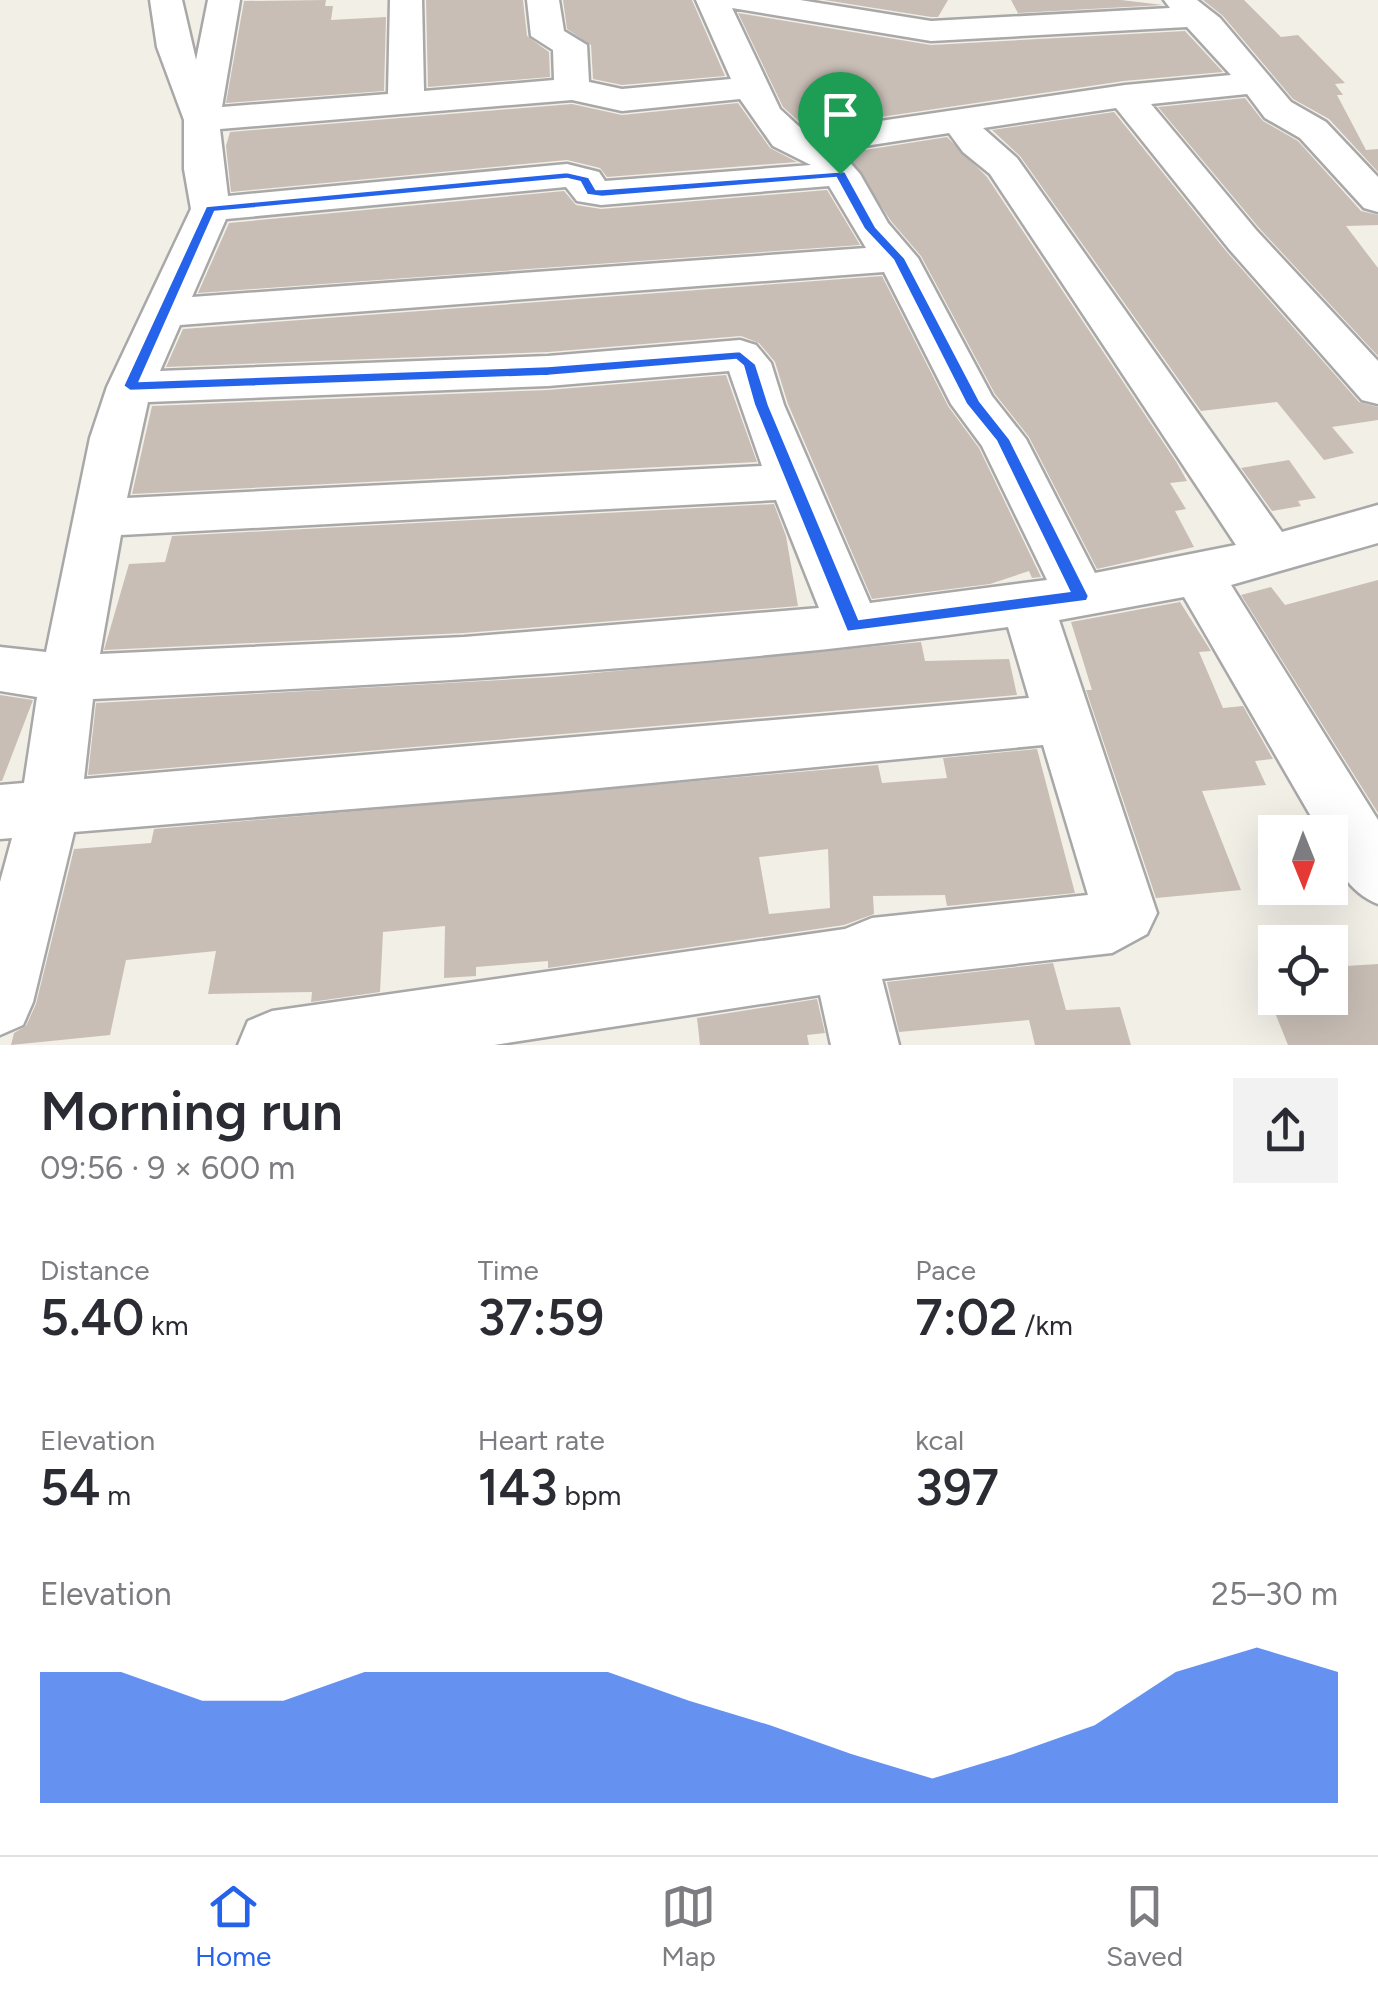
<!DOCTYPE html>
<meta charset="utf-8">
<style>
:root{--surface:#fff;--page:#f2f2f3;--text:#2b2b33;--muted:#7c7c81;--line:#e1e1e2;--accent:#2563eb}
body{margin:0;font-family:Figtree,sans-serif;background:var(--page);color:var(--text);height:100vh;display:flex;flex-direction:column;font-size:38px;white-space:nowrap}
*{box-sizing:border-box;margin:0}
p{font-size:32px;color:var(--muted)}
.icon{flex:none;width:55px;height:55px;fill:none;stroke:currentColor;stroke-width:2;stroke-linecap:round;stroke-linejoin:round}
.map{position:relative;height:1045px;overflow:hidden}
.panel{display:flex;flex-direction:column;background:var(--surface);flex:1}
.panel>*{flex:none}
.needle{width:65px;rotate:179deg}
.fabs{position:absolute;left:1258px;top:815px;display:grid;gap:20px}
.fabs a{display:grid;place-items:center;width:90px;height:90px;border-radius:0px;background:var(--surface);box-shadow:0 10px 40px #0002;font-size:50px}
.pin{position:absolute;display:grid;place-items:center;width:85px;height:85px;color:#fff;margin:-102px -42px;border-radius:50% 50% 50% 0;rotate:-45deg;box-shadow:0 0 10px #0007}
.pin .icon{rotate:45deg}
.round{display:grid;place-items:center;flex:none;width:105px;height:105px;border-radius:0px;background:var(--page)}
.overview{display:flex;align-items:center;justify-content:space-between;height:170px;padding:0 40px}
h1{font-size:55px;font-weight:600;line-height:75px}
.stats{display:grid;grid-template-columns:repeat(3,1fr);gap:15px;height:170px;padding:10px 40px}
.stats div{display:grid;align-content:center}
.stats b{font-size:50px;font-weight:600}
.stats small{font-size:28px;font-weight:400}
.stats p{font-size:28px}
.chart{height:280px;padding:20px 40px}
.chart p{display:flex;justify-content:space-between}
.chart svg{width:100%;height:180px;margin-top:10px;fill:var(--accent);opacity:.7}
.menu{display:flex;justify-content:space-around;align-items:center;height:140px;border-top:2px solid var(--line);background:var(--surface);font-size:28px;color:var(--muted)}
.menu a{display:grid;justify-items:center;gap:5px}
.menu .current{color:var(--accent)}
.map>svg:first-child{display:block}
</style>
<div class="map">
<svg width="1378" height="1045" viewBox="0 0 1378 1045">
<rect width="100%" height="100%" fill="#f2efe7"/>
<g fill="#c8beb6" fill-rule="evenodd">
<path d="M326 0 325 6H333L331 20 386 17 384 91 226 103 244 1Z"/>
<path d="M426 0H523L527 36 549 52 550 77 428 87Z"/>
<path d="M563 0H692L725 76 622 85 593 79 591 45 567 29Z"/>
<path d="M824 0H948L938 17H931Z"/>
<path d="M1011 0H1121L1163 5 1018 13Z"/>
<path d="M1203 0H1244L1281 37 1298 35 1345 83 1335 84 1343 95H1337L1366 150 1378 149V172L1329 119 1293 99 1223 16Z"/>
<path d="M738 13 931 45 1185 31 1223 72 1124 81 806 128 783 107Z"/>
<path d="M1245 98 1263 121 1298 141 1361 211 1378 215V225L1346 226 1378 268V356L1260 229 1158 107Z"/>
<path d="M738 103 770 148 797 162 607 177 600 168 567 160 231 192 226 146 230 132 572 104 622 115Z"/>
<path d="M1114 112 1226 251 1359 402 1378 407V420L1332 427 1354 453 1324 460 1277 402 1201 411 1020 156 992 130Z"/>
<path d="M947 137 987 177 1177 463 1187 481 1170 483 1186 509 1175 511 1194 547 1097 569 1029 437 995 394 921 256 891 221 846 153Z"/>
<path d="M827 190 860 245 198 293 229 223 564 191 576 205 601 209Z"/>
<path d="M882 276 948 406 979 448 1041 577 1032 578 1029 571 990 584 872 599 788 404 775 362 759 343 741 336 548 352 166 367 183 329Z"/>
<path d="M726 375 757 462 132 494 152 406 548 390Z"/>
<path d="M1289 460 1316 498 1298 501 1301 506 1272 511 1241 468Z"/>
<path d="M774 504 786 536 798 606 464 633 104 650 129 564 165 562 172 536Z"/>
<path d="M1378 580V813L1241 595 1271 587 1285 605Z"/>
<path d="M1180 602 1211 651 1199 652 1223 708 1243 706 1273 759 1255 761 1266 785 1202 791 1241 890 1156 898 1086 690H1092L1071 622Z"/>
<path d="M921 642 925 661 1009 659 1017 695 88 775 96 703 552 677Z"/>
<path d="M0 695 33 700 2 781H0Z"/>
<path d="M1037 749 1075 893 947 906 945 895 873 896 874 914 844 925 548 968V961L476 967V976L444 978 445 926 383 932 380 992 311 1002 312 992 208 994 216 951 126 960 110 1035 11 1045 14 1033 26 1026 36 1004 74 849 151 843 154 829 878 765 882 783 947 778 943 758ZM828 849 830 908 769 914 759 857Z"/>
<path d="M1053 963 1066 1010 1120 1007 1131 1045H1035L1029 1020 899 1032 887 982Z"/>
<path d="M1378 964V1045H1288L1269 998H1330V967Z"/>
<path d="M817 999 825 1033 807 1035 809 1045H700L697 1018Z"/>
</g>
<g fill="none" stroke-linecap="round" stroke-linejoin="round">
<defs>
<path id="minor" d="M150 0H182L196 60 208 0H240L222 107 388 94 390 0H422L424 91 554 80 553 50 531 36 527 0H559L564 31 587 45 589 82 622 89 731 79 696 0H800L931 21 1170 8 1164 0H1197L1220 18 1291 102 1326 122 1378 177V212L1364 208 1300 138 1265 118 1247 94 1151 104 1257 231 1378 361V404L1362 400 1229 249 1116 108 983 128 1017 158 1282 532 1378 505V543L1231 585 1378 820V904C1350 893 1330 864 1330 832H1320L1184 597 1059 620 1157 913 1147 934 1112 953 882 979 899 1045H831L820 995 494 1045H238L248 1021 272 1011 845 929 872 918 1088 895 1043 745 558 792 74 832 33 1002 23 1025 0 1035V882L12 838 0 839V785L24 783 37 697 0 691V647L46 652 90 438 107 387 191 209 184 169V120L157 47ZM732 8 931 41 1187 27 1231 75 1125 85 805 132 780 109ZM740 99 773 146 811 165 605 181 599 172 567 164 228 196 220 129 572 100 622 111ZM949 133 963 152 990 174 1236 545 1095 573 1026 439 992 396 918 258 888 223 860 174 839 150ZM829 186 866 248 192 297 226 219 566 187 577 201 601 205ZM884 272 951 404 982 446 1047 580 870 603 784 405 771 363 756 345 740 340 548 356 160 371 180 325ZM729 371 762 466 127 498 148 402 548 386ZM776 500 819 608 464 637 100 654 121 535ZM1008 627 1029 698 84 779 93 699C399 684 704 669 1008 627Z"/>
</defs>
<use href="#minor" stroke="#a8a8a8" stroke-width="5"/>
<use href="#minor" fill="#fff" fill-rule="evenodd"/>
</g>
<path fill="#2563eb" stroke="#fff" stroke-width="2.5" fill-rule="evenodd" d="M845 171 876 227 905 258 980 401 1010 439 1089 596 1087 601 847 632 754 405 743 366 736 360 548 376 130 391 123 386 206 206 567 172 589 177 596 189H602ZM836 178 864 229 893 260 966 404 996 441 1069 591 859 619 769 405 756 364 740 351 548 366 140 381 215 212 567 179 580 182 587 195 602 197Z"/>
</svg>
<div class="fabs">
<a><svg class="needle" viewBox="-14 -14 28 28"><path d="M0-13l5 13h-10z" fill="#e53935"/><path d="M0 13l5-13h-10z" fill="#7c7c81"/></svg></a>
<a><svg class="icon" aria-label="locate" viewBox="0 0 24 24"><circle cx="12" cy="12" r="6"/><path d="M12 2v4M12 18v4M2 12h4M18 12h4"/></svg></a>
</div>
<div class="pin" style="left:840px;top:174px;background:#1e9e55"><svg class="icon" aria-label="arrive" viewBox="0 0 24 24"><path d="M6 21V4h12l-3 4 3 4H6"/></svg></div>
</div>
<section class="panel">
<div class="overview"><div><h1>Morning run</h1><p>09:56 · 9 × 600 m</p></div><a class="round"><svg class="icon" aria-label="share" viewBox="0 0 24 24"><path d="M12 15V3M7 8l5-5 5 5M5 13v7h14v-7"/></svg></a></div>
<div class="stats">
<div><p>Distance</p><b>5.40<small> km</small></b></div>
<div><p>Time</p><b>37:59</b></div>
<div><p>Pace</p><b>7:02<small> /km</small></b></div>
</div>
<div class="stats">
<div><p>Elevation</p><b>54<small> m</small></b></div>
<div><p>Heart rate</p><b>143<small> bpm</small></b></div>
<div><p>kcal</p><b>397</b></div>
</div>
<div class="chart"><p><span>Elevation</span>25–30 m</p>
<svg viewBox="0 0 160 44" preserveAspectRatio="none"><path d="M0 44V12L10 12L20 19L30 19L40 12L50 12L60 12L70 12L80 19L90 25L100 32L110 38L120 32L130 25L140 12L150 6L160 12V44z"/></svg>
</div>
</section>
<nav class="menu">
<a class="current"><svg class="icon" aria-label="home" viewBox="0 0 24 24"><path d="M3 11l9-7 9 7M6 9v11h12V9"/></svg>Home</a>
<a><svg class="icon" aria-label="map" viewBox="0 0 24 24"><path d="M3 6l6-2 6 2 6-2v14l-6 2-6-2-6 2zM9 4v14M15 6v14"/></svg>Map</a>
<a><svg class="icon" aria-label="saved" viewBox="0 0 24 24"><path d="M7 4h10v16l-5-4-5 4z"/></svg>Saved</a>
</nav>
